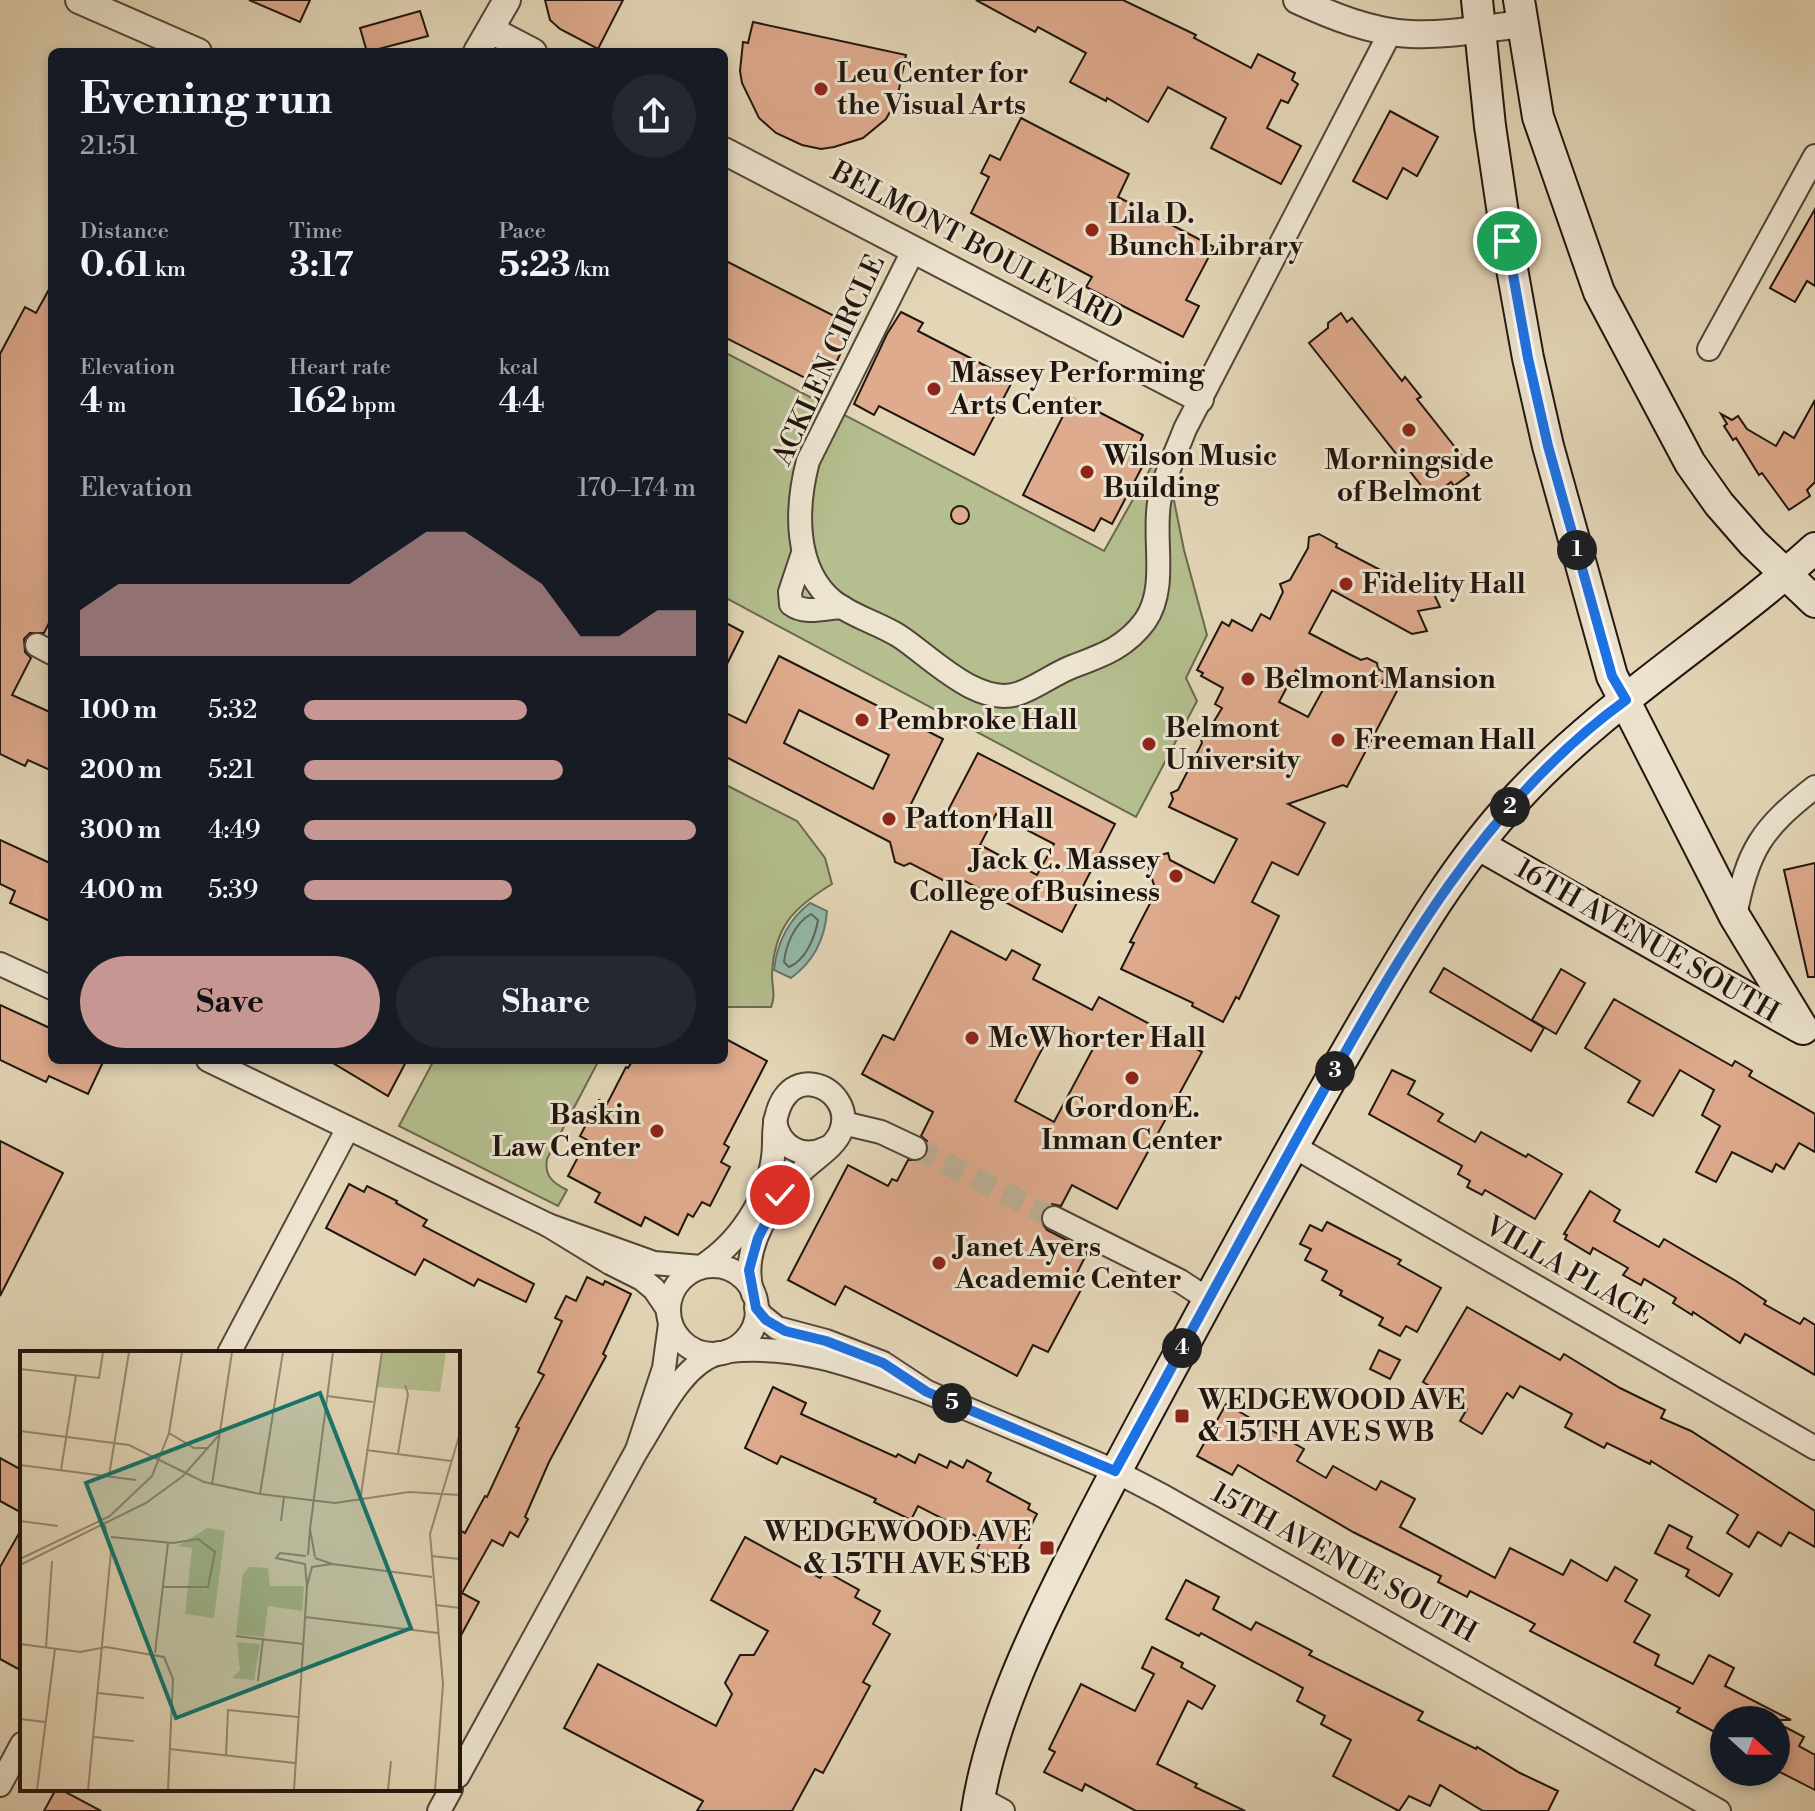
<!DOCTYPE html>
<meta charset="utf-8">
<style>
:root{--surface:#171b24;--page:#242831;--text:#f1f3f6;--muted:#9ea1a6;--accent:#c59692}
body{margin:0;font-family:"Libre Bodoni",serif;background:var(--page);color:var(--text);height:100vh;display:flex;flex-direction:column;font-size:30px;white-space:nowrap}
*{box-sizing:border-box;margin:0}
p{font-size:26px;color:var(--muted)}
.icon{flex:none;width:44px;height:44px;fill:none;stroke:currentColor;stroke-width:2;stroke-linecap:round;stroke-linejoin:round}
.map{position:relative;flex:1;overflow:hidden}
.sheet{position:absolute;left:48px;top:48px;width:680px;height:1016px;display:flex;flex-direction:column;background:var(--surface);border-radius:12px;box-shadow:0 4px 12px #0003}
.sheet>*{flex:none}
.needle{width:52px;rotate:111deg}
.controls{position:absolute;left:1710px;top:1706px;display:grid;gap:16px}
.controls a{display:grid;place-items:center;width:80px;height:80px;border-radius:50%;background:var(--surface);box-shadow:0 4px 12px #0003;font-size:40px}
.pin{position:absolute;display:grid;place-items:center;width:68px;height:68px;color:#fff;margin:-34px;border:4px solid #fff;border-radius:50%;box-shadow:0 2px 8px #0007}
.km{position:absolute;width:40px;height:40px;margin:-20px;border-radius:50%;background:#222;color:#fff;font-size:22px;line-height:40px;text-align:center}
.round{display:grid;place-items:center;flex:none;width:84px;height:84px;border-radius:42px;background:var(--page)}
.headline{display:flex;align-items:center;justify-content:space-between;height:136px;padding:0 32px}
h1{font-size:44px;font-weight:700;line-height:60px}
.figures{display:grid;grid-template-columns:repeat(3,1fr);gap:12px;height:136px;padding:8px 32px}
.figures div{display:grid;align-content:center}
.figures b{font-size:34px;font-weight:700}
.figures small{font-size:22px;font-weight:400}
.figures p{font-size:22px}
.chart{height:224px;padding:16px 32px}
.chart p{display:flex;justify-content:space-between}
.chart svg{width:100%;height:144px;margin-top:8px;fill:var(--accent);opacity:.7}
.cta{display:flex;gap:16px;margin-top:auto;padding:16px 32px}
.cta a{flex:1;height:92px;border-radius:48px;background:var(--accent);color:#111;font-size:32px;font-weight:700;line-height:92px;text-align:center}
.cta a+a{background:var(--page);color:var(--text)}
ul{padding:0 32px;list-style:none;font-size:26px}
li{display:grid;grid-template-columns:128px 96px 1fr;align-items:center;height:60px}
li i{height:20px;border-radius:10px;background:var(--accent)}
.map>svg:first-child{display:block}
</style>
<div class="map">
<svg width="1815" height="1811" viewBox="0 0 1815 1811">
<rect width="100%" height="100%" fill="#e3d6b7"/>
<filter id="stains"><feTurbulence type="fractalNoise" baseFrequency=".0025" numOctaves="4"/><feColorMatrix values="0 0 0 0 .2 0 0 0 0 .09 0 0 0 0 .02 0 0 0 .5 -.17"/></filter>
<radialGradient id="worn" r=".72"><stop offset=".6" stop-color="#630" stop-opacity="0"/><stop offset="1" stop-color="#630" stop-opacity=".3"/></radialGradient>
<g fill="#b4be8e" stroke="#6a6a4e" stroke-width="2">
<path d="M724 352 1104 551 1154 462 1168 471 1184 550 1207 635 1186 678 1197 701 1136 817 724 597Z"/>
<path d="M724 784 797 821 825 858 832 884C793 908 774 927 772 975 772 987 776 995 771 1007H724Z"/>
<path d="M434 1060H599L547 1159C544 1176 553 1183 567 1190L558 1206 399 1126Z"/>
</g>
<path fill="#95b9ac" stroke="#66776d" stroke-width="2" d="M810 903 827 911C825 939 813 962 791 978L774 970C777 942 788 920 810 903Z"/>
<g fill="none" stroke-linecap="round" stroke-linejoin="round">
<path stroke="#5a675d" stroke-width="2" d="M811 914 818 920C815 937 806 960 789 967L784 962C786 944 795 923 811 914Z"/>
</g>
<g fill="#dfab8e" stroke="#20150e" stroke-width="2" fill-rule="evenodd">
<path d="M249 0H310L300 22Z"/>
<path d="M545 0H623L598 49 560 29 550 20Z"/>
<path d="M976 0H1123L1196 35 1194 38 1251 68 1258 54 1295 73 1292 80 1298 84 1288 103 1281 100 1267 128 1301 146 1281 184 1211 148 1226 118 1168 87 1148 122 1107 98 1106 101 1070 82 1086 53 1038 27 1035 32Z"/>
<path d="M420 11 428 36 367 52 360 28Z"/>
<path d="M753 22 906 55 897 99 886 119 863 138 834 147 821 149 802 145 776 133 759 118 742 83 740 71 743 42 748 43Z"/>
<path d="M1390 111 1438 137 1417 176 1403 168 1387 199 1353 181Z"/>
<path d="M1021 118 1129 174 1118 197 1214 247 1186 300 1199 306 1183 337 1086 287 1092 277 971 213 989 177 981 173 990 155 1000 160Z"/>
<path d="M1815 209V286L1807 281 1795 302 1770 288Z"/>
<path d="M724 260 854 326 832 371 813 362 805 378 724 337Z"/>
<path d="M52 284V617L44 633H30L24 639 25 652 31 658 12 695 52 713V771L28 760 25 766 0 754V354L25 307 36 313Z"/>
<path d="M901 312 923 323 918 331 1013 380 974 455 879 406 874 415 854 404 887 334Z"/>
<path d="M1341 313 1347 322 1352 318 1402 381 1405 377 1421 397 1417 399 1466 461 1461 465 1469 475 1454 486 1451 482 1431 498 1309 343 1328 328V323Z"/>
<path d="M1072 398 1143 435 1137 448 1149 454 1112 524 1101 518 1094 531 1023 495Z"/>
<path d="M1815 400V482L1807 490 1810 496 1789 510 1762 473 1759 475 1736 438 1733 440 1724 426 1727 424 1721 414 1732 420 1738 416 1747 429 1776 446 1784 432 1794 438Z"/>
<circle cx="960" cy="515" r="9"/>
<path d="M1319 534 1337 544 1336 547 1415 588 1416 585 1434 594 1440 607 1418 611 1427 631 1412 634 1332 590 1309 633 1349 654 1361 660 1367 658 1377 663 1378 669 1387 673 1382 683 1397 691 1347 787 1343 785 1288 804 1325 823 1298 875 1272 862 1252 902 1279 916 1239 999 1236 997 1223 1022 1192 1006 1193 1003 1121 969 1134 943 1130 942 1156 892 1146 859 1168 853 1170 860 1214 883 1237 839 1169 807 1173 799 1171 793 1178 790 1202 743 1200 736 1207 733 1222 708 1215 704 1223 688 1201 676 1203 673 1197 670 1222 622 1229 626 1232 620 1252 631 1261 614 1270 619 1283 592 1280 584 1290 580 1308 548 1309 537ZM1296 670 1325 686 1308 717 1279 702Z"/>
<path d="M724 622 743 632 724 670Z"/>
<path d="M779 656 943 739 909 808 941 824 978 753 1115 824 1078 896 1080 897 1062 932 963 880 958 888 910 863 904 866 895 862 890 842 724 756V712L746 723ZM799 710 889 755 873 789 784 743ZM996 814 1054 844 1037 875 980 845Z"/>
<path d="M0 840 52 864V922L10 903 15 891 0 884Z"/>
<path d="M1815 863V977H1808L1784 870Z"/>
<path d="M951 931 1006 960 1012 950 1040 965 1033 979 1092 1010 1099 997 1202 1052 1117 1209 1072 1185 1061 1206 1052 1204 1042 1211 1040 1220 1047 1230 1088 1251 1073 1281 1083 1286 1048 1352 1033 1345 1017 1376 845 1286 835 1305 788 1280 848 1165 888 1186 892 1179 897 1181 908 1160H922L928 1153 927 1141 921 1136 933 1112 862 1074 883 1035 894 1040ZM1055 1024 1095 1045 1054 1122 1015 1101Z"/>
<path d="M1444 968 1544 1028 1531 1051 1430 992Z"/>
<path d="M1561 969 1585 983 1556 1034 1532 1020Z"/>
<path d="M1614 999 1732 1066 1735 1061 1752 1071 1749 1076 1815 1114V1152L1799 1143 1784 1169 1776 1164 1772 1172 1732 1152 1716 1182 1696 1172 1720 1126 1702 1115 1714 1090 1680 1070 1653 1116 1628 1102 1640 1081 1585 1048Z"/>
<path d="M0 1005 52 1029V1060H104L88 1094 49 1076 46 1082 0 1060Z"/>
<path d="M724 1038 767 1061 724 1144 729 1147 721 1162 730 1167 710 1206 702 1202 693 1217 688 1214 678 1235 645 1217 641 1226 595 1202 600 1193 568 1176 587 1140 580 1136 599 1100 607 1104 626 1067 628 1068 633 1060H724Z"/>
<path d="M328 1060H407L388 1096Z"/>
<path d="M1392 1070 1415 1081 1408 1094 1443 1114 1438 1121 1475 1142 1481 1132 1526 1157 1528 1154 1562 1174 1535 1219 1485 1190 1482 1195 1467 1187 1470 1181 1458 1174 1462 1166 1369 1114Z"/>
<path d="M0 1141 63 1173 0 1296Z"/>
<path d="M349 1184 364 1192 367 1186 397 1201 396 1203 427 1220 423 1226 534 1284 526 1302 478 1279 474 1286 424 1259 415 1275 326 1228Z"/>
<path d="M1590 1191 1620 1210 1614 1221 1659 1247 1664 1239 1736 1281 1766 1301 1764 1304 1800 1324 1804 1318 1815 1325V1375L1745 1334 1740 1343 1693 1312 1692 1315 1673 1303 1676 1298 1644 1279 1641 1285 1623 1275 1628 1268 1593 1248 1590 1254 1565 1239 1567 1235 1564 1234Z"/>
<path d="M1327 1222 1401 1260 1398 1264 1441 1288 1417 1332 1406 1326 1400 1336 1379 1325 1383 1318 1340 1295 1342 1291 1322 1280 1327 1271 1305 1260 1311 1249 1300 1244 1310 1225 1322 1231Z"/>
<path d="M587 1277 603 1285 605 1281 631 1294 603 1354 606 1356 549 1462 525 1517 528 1519 518 1537 510 1532 503 1546 492 1540 462 1593 479 1602 458 1641V1529L465 1533 485 1496 487 1497 519 1428 516 1427 544 1375 538 1372 562 1321 555 1318 566 1296 576 1301Z"/>
<path d="M1467 1307 1560 1360 1564 1354 1620 1388 1665 1410 1661 1418 1691 1431 1815 1511V1547L1789 1532 1781 1546 1758 1532 1749 1547 1727 1533 1738 1515 1651 1461 1650 1464 1607 1443 1604 1448 1565 1427 1572 1414 1520 1386 1513 1398 1507 1393 1482 1434 1460 1421 1467 1409 1423 1382Z"/>
<path d="M1379 1350 1400 1360 1390 1379 1370 1369Z"/>
<path d="M773 1387 806 1403 801 1414 896 1457 898 1454 915 1463 919 1454 947 1468 950 1461 963 1468 967 1460 991 1473 987 1481 1030 1504 1028 1509 1037 1514 1010 1567 977 1549 982 1539 918 1506 911 1520 874 1502 876 1499 781 1456 777 1464 745 1448Z"/>
<path d="M1226 1404 1304 1449 1297 1461 1326 1478 1333 1466 1376 1490 1381 1481 1415 1499 1400 1527 1495 1578 1510 1548 1563 1575 1571 1560 1607 1581 1615 1567 1637 1580 1625 1601 1650 1615 1634 1642 1659 1655 1655 1665 1693 1684 1709 1655 1734 1668 1725 1686 1791 1720H1724V1737L1677 1712 1680 1708 1530 1631 1535 1624 1470 1591 1467 1597 1438 1582 1441 1576 1353 1532 1238 1465 1232 1475 1197 1456Z"/>
<path d="M0 1458 22 1470V1513L0 1501Z"/>
<path d="M1669 1525 1692 1537 1687 1548 1732 1574 1719 1596 1686 1576 1689 1570 1655 1553Z"/>
<path d="M22 1528V1671L0 1659V1567Z"/>
<path d="M745 1537 820 1578 825 1571 859 1590 855 1597 880 1611 873 1624 890 1634 863 1682 870 1686 823 1773 815 1769 792 1811H697L703 1801 564 1728 598 1664 716 1726 732 1694 725 1683 740 1655H754L768 1631 711 1600Z"/>
<path d="M1186 1580 1219 1597 1213 1609 1251 1630 1256 1622 1293 1641 1312 1651 1309 1655 1423 1712 1418 1720 1476 1749 1477 1747 1520 1773 1558 1791 1548 1811H1483L1440 1785 1430 1806 1409 1796 1399 1811 1333 1776 1351 1740 1321 1724 1325 1716 1297 1701 1303 1688 1201 1633 1199 1636 1166 1619Z"/>
<path d="M1152 1647 1183 1663 1181 1667 1215 1686 1202 1709 1188 1701 1157 1764 1197 1784 1195 1787 1245 1811H1136L1085 1784 1082 1791 1044 1772 1055 1752 1049 1749 1081 1684 1135 1711 1154 1674 1142 1668Z"/>
<path d="M1785 1727 1804 1737 1799 1746 1815 1755V1790L1776 1770V1745Z"/>
<path d="M56 1789H60L101 1811H44Z"/>
</g>
<g fill="none" stroke-linecap="round" stroke-linejoin="round">
<path stroke="#bcaf95" stroke-width="22" stroke-dasharray="22 11" stroke-linecap="butt" d="M915 1148 1054 1218"/>
<defs>
<g id="minor">
<path d="M914 249 808 461C796 507 793 569 834 602 854 617 878 623 899 636 930 656 979 709 1020 693 1039 686 1055 673 1074 666 1103 655 1126 647 1145 621 1168 588 1153 542 1159 503 1163 478 1176 453 1185 429L1391 31"/>
<path d="M1709 349 1815 156"/>
<path d="M803 553 790 592 791 604C805 615 825 608 842 607"/>
<path d="M37 645 52 653"/>
<path d="M1735 917C1747 850 1762 828 1815 787"/>
<path d="M0 964 52 988"/>
<path d="M208 1060 548 1225"/>
<path d="M775 1121C779 1147 803 1160 826 1148"/>
<path d="M843 1123 881 1132 915 1148"/>
<path d="M1293 1146 1815 1448"/>
<path d="M1054 1218 1180 1281 1209 1300"/>
<circle cx="713" cy="1310" r="44"/>
<path d="M728 1351C802 1344 859 1368 927 1392L883 1363 826 1341 777 1328 762 1316 756 1308"/>
<path d="M229 1353 348 1128"/>
<path d="M719 1353C681 1364 658 1418 637 1450L664 1368 670 1324 667 1308 654 1289 642 1279 610 1263 548 1225 654 1263 701 1267C742 1241 775 1189 774 1140 774 1050 858 1086 841 1131 835 1147 815 1158 803 1170 773 1199 738 1250 753 1294"/>
<path d="M927 1392 1115 1471 1163 1496 1719 1811"/>
<path d="M458 1776 637 1450"/>
<path d="M0 1785 22 1744"/>
<path d="M979 1798 1003 1811"/>
<path d="M439 1811 451 1789"/>
</g>
<g id="tertiary">
<path d="M79 0 198 52"/>
<path d="M1297 0C1332 16 1371 32 1410 34 1447 36 1486 28 1523 24"/>
<path d="M491 30 533 52"/>
<path d="M477 52 507 0"/>
<path d="M724 151 1200 399"/>
</g>
<g id="secondary">
<path d="M1477 0 1490 126 1507 241 1528 358 1548 446 1612 676 1735 917 1803 1029"/>
<path d="M1519 0 1538 117 1599 292 1690 463 1719 504 1753 543 1815 602"/>
<path d="M1479 845 1799 1027"/>
<path d="M977 1811C990 1723 1035 1630 1075 1551 1120 1461 1169 1373 1217 1284 1267 1193 1316 1103 1369 1013 1413 938 1458 861 1518 797 1606 702 1719 635 1815 548"/>
</g>
</defs>
<use href="#minor" stroke="#514538" stroke-width="26"/>
<use href="#tertiary" stroke="#514538" stroke-width="30"/>
<use href="#secondary" stroke="#20150e" stroke-width="34"/>
<use href="#minor" stroke="#ede4d0" stroke-width="22"/>
<use href="#tertiary" stroke="#ede4d0" stroke-width="26"/>
<use href="#secondary" stroke="#ede4d0" stroke-width="30"/>
</g>
<g fill="none" stroke-linecap="round" stroke-linejoin="round">
<defs>
<path id="route" d="M780 1195 758 1238 749 1270 756 1308 766 1320 785 1331 826 1341 883 1363 927 1392 1115 1471C1180 1353 1244 1233 1310 1115 1395 963 1482 804 1626 700L1612 676 1548 446 1528 358 1507 241"/>
</defs>
<use href="#route" stroke="#fff" stroke-width="16"/>
<use href="#route" stroke="#1a73e8" stroke-width="10"/>
</g>
<g fill="#8f2418" stroke="#ede4d0" stroke-width="3">
<circle cx="821" cy="89" r="8"/>
<circle cx="1092" cy="230" r="8"/>
<circle cx="934" cy="389" r="8"/>
<circle cx="1409" cy="430" r="8"/>
<circle cx="1087" cy="472" r="8"/>
<circle cx="1346" cy="584" r="8"/>
<circle cx="1248" cy="679" r="8"/>
<circle cx="862" cy="720" r="8"/>
<circle cx="1338" cy="740" r="8"/>
<circle cx="1149" cy="744" r="8"/>
<circle cx="889" cy="819" r="8"/>
<circle cx="1176" cy="876" r="8"/>
<circle cx="972" cy="1038" r="8"/>
<circle cx="1132" cy="1078" r="8"/>
<circle cx="657" cy="1131" r="8"/>
<circle cx="939" cy="1263" r="8"/>
<rect x="1174" y="1408" width="16" height="16" rx="4"/>
<rect x="1039" y="1540" width="16" height="16" rx="4"/>
</g>
<g text-anchor="middle" dominant-baseline="central" stroke-width="6" stroke-linejoin="round" paint-order="stroke">
<g font-size="28" font-weight="bold" fill="#20150e" stroke="#ede4d0" text-anchor="start">
<text x="837" y="73">Leu Center for<tspan x="837" dy="32">the Visual Arts</tspan></text>
<text x="1108" y="214">Lila D.<tspan x="1108" dy="32">Bunch Library</tspan></text>
<text x="950" y="373">Massey Performing<tspan x="950" dy="32">Arts Center</tspan></text>
<text x="1103" y="456">Wilson Music<tspan x="1103" dy="32">Building</tspan></text>
<text x="1409" y="460" text-anchor="middle">Morningside<tspan x="1409" dy="32">of Belmont</tspan></text>
<text x="1362" y="584">Fidelity Hall</text>
<text x="1264" y="679">Belmont Mansion</text>
<text x="878" y="720">Pembroke Hall</text>
<text x="1165" y="728">Belmont<tspan x="1165" dy="32">University</tspan></text>
<text x="1354" y="740">Freeman Hall</text>
<text x="905" y="819">Patton Hall</text>
<text x="1160" y="860" text-anchor="end">Jack C. Massey<tspan x="1160" dy="32">College of Business</tspan></text>
<text x="988" y="1038">McWhorter Hall</text>
<text x="1132" y="1108" text-anchor="middle">Gordon E.<tspan x="1132" dy="32">Inman Center</tspan></text>
<text x="641" y="1115" text-anchor="end">Baskin<tspan x="641" dy="32">Law Center</tspan></text>
<text x="955" y="1247">Janet Ayers<tspan x="955" dy="32">Academic Center</tspan></text>
<text x="1198" y="1400">WEDGEWOOD AVE<tspan x="1198" dy="32">&amp; 15TH AVE S WB</tspan></text>
<text x="1031" y="1532" text-anchor="end">WEDGEWOOD AVE<tspan x="1031" dy="32">&amp; 15TH AVE S EB</tspan></text>
</g>
<g font-size="28" fill="#20150e" stroke="#ede4d0">
<text transform="translate(977 246) rotate(28)">BELMONT BOULEVARD</text>
<text transform="translate(829 360) rotate(-65)">ACKLEN CIRCLE</text>
<text transform="translate(1647 941) rotate(30)">16TH AVENUE SOUTH</text>
<text transform="translate(1569 1271) rotate(30)">VILLA PLACE</text>
<text transform="translate(1344 1563) rotate(29)">15TH AVENUE SOUTH</text>
</g>
</g>
<g transform="translate(20 1351)">
<rect width="440" height="440" fill="#e3d6b7"/>
<path d="M362 1H426L420 41 356 36ZM187 177 205 180 194 267 165 263 172 197 158 195ZM229 216 248 217 250 235H284L282 260 248 255 244 286 216 283 223 223ZM217 291 240 293 234 329 212 327 220 319Z" fill="#b4be8e"/>
<path fill="none" stroke="#958973" stroke-width="2" d="M0 18 79 27 83 1M307 45 353 51M0 80 109 94 184 131 240 143 315 152 389 141 440 144M149 82 174 97H188M346 99 431 110M378 103 388 43 385 34M0 114 116 129M41 119 56 24M89 125 109 1M192 134 212 1M240 143 263 1M340 150 362 1M0 170 38 175M261 170 264 146M290 178 313 1M91 186 153 192 178 188 195 201 188 236H143M288 204 290 178 295 206M286 205 260 202 256 207 285 213 287 235 292 216 312 213 295 207M411 205 440 208M0 208 90 165 132 125 149 82 162 1M312 213 412 226M0 214 126 152 163 125 200 83M416 254 440 257M285 266 418 282M216 285 283 293M0 293 60 301 86 296 144 306 153 328 148 439M26 297 32 210M135 302 148 192M238 330 243 288M78 342 124 347M0 368 25 371M74 386 114 390M150 398 275 412M206 404 208 359 278 366M17 439 35 298M68 439 91 201 84 171M274 439 287 235M368 439 371 410M415 439 423 333 410 183 440 82"/>
<path fill="#0f766e" fill-opacity="0.15" stroke="#0f766e" stroke-width="4" d="M300 42 391 277 156 367 66 132Z"/>
<rect width="440" height="440" fill="none" stroke="#20150e" stroke-width="4"/>
</g>
<rect width="100%" height="100%" filter="url(#stains)"/>
<rect width="100%" height="100%" fill="url(#worn)"/>
</svg>
<div class="controls">
<a><svg class="needle" viewBox="-14 -14 28 28"><path d="M0-13l5 13h-10z" fill="#e53935"/><path d="M0 13l5-13h-10z" fill="#9ea1a6"/></svg></a>
</div>
<div class="pin" style="left:1507px;top:241px;background:#1e9e55"><svg class="icon" aria-label="arrive" viewBox="0 0 24 24"><path d="M6 21V4h12l-3 4 3 4H6"/></svg></div>
<div class="pin" style="left:780px;top:1195px;background:#d93025"><svg class="icon" aria-label="check" viewBox="0 0 24 24"><path d="M5 12l5 5 9-10"/></svg></div>
<b class="km" style="left:1577px;top:550px">1</b>
<b class="km" style="left:1510px;top:807px">2</b>
<b class="km" style="left:1335px;top:1071px">3</b>
<b class="km" style="left:1182px;top:1348px">4</b>
<b class="km" style="left:952px;top:1403px">5</b>
<section class="sheet">
<div class="headline"><div><h1>Evening run</h1><p>21:51</p></div><a class="round"><svg class="icon" aria-label="share" viewBox="0 0 24 24"><path d="M12 15V3M7 8l5-5 5 5M5 13v7h14v-7"/></svg></a></div>
<div class="figures">
<div><p>Distance</p><b>0.61<small> km</small></b></div>
<div><p>Time</p><b>3:17</b></div>
<div><p>Pace</p><b>5:23<small> /km</small></b></div>
</div>
<div class="figures">
<div><p>Elevation</p><b>4<small> m</small></b></div>
<div><p>Heart rate</p><b>162<small> bpm</small></b></div>
<div><p>kcal</p><b>44</b></div>
</div>
<div class="chart"><p><span>Elevation</span>170–174 m</p>
<svg viewBox="0 0 160 44" preserveAspectRatio="none"><path d="M0 44V30L10 22L20 22L30 22L40 22L50 22L60 22L70 22L80 14L90 6L100 6L110 14L120 22L130 38L140 38L150 30L160 30V44z"/></svg>
</div>
<ul>
<li><b>100 m</b>5:32<i style="width:57%"></i></li>
<li><b>200 m</b>5:21<i style="width:66%"></i></li>
<li><b>300 m</b>4:49<i style="width:100%"></i></li>
<li><b>400 m</b>5:39<i style="width:53%"></i></li>
</ul>
<div class="cta"><a>Save</a><a>Share</a></div>
</section>
</div>
